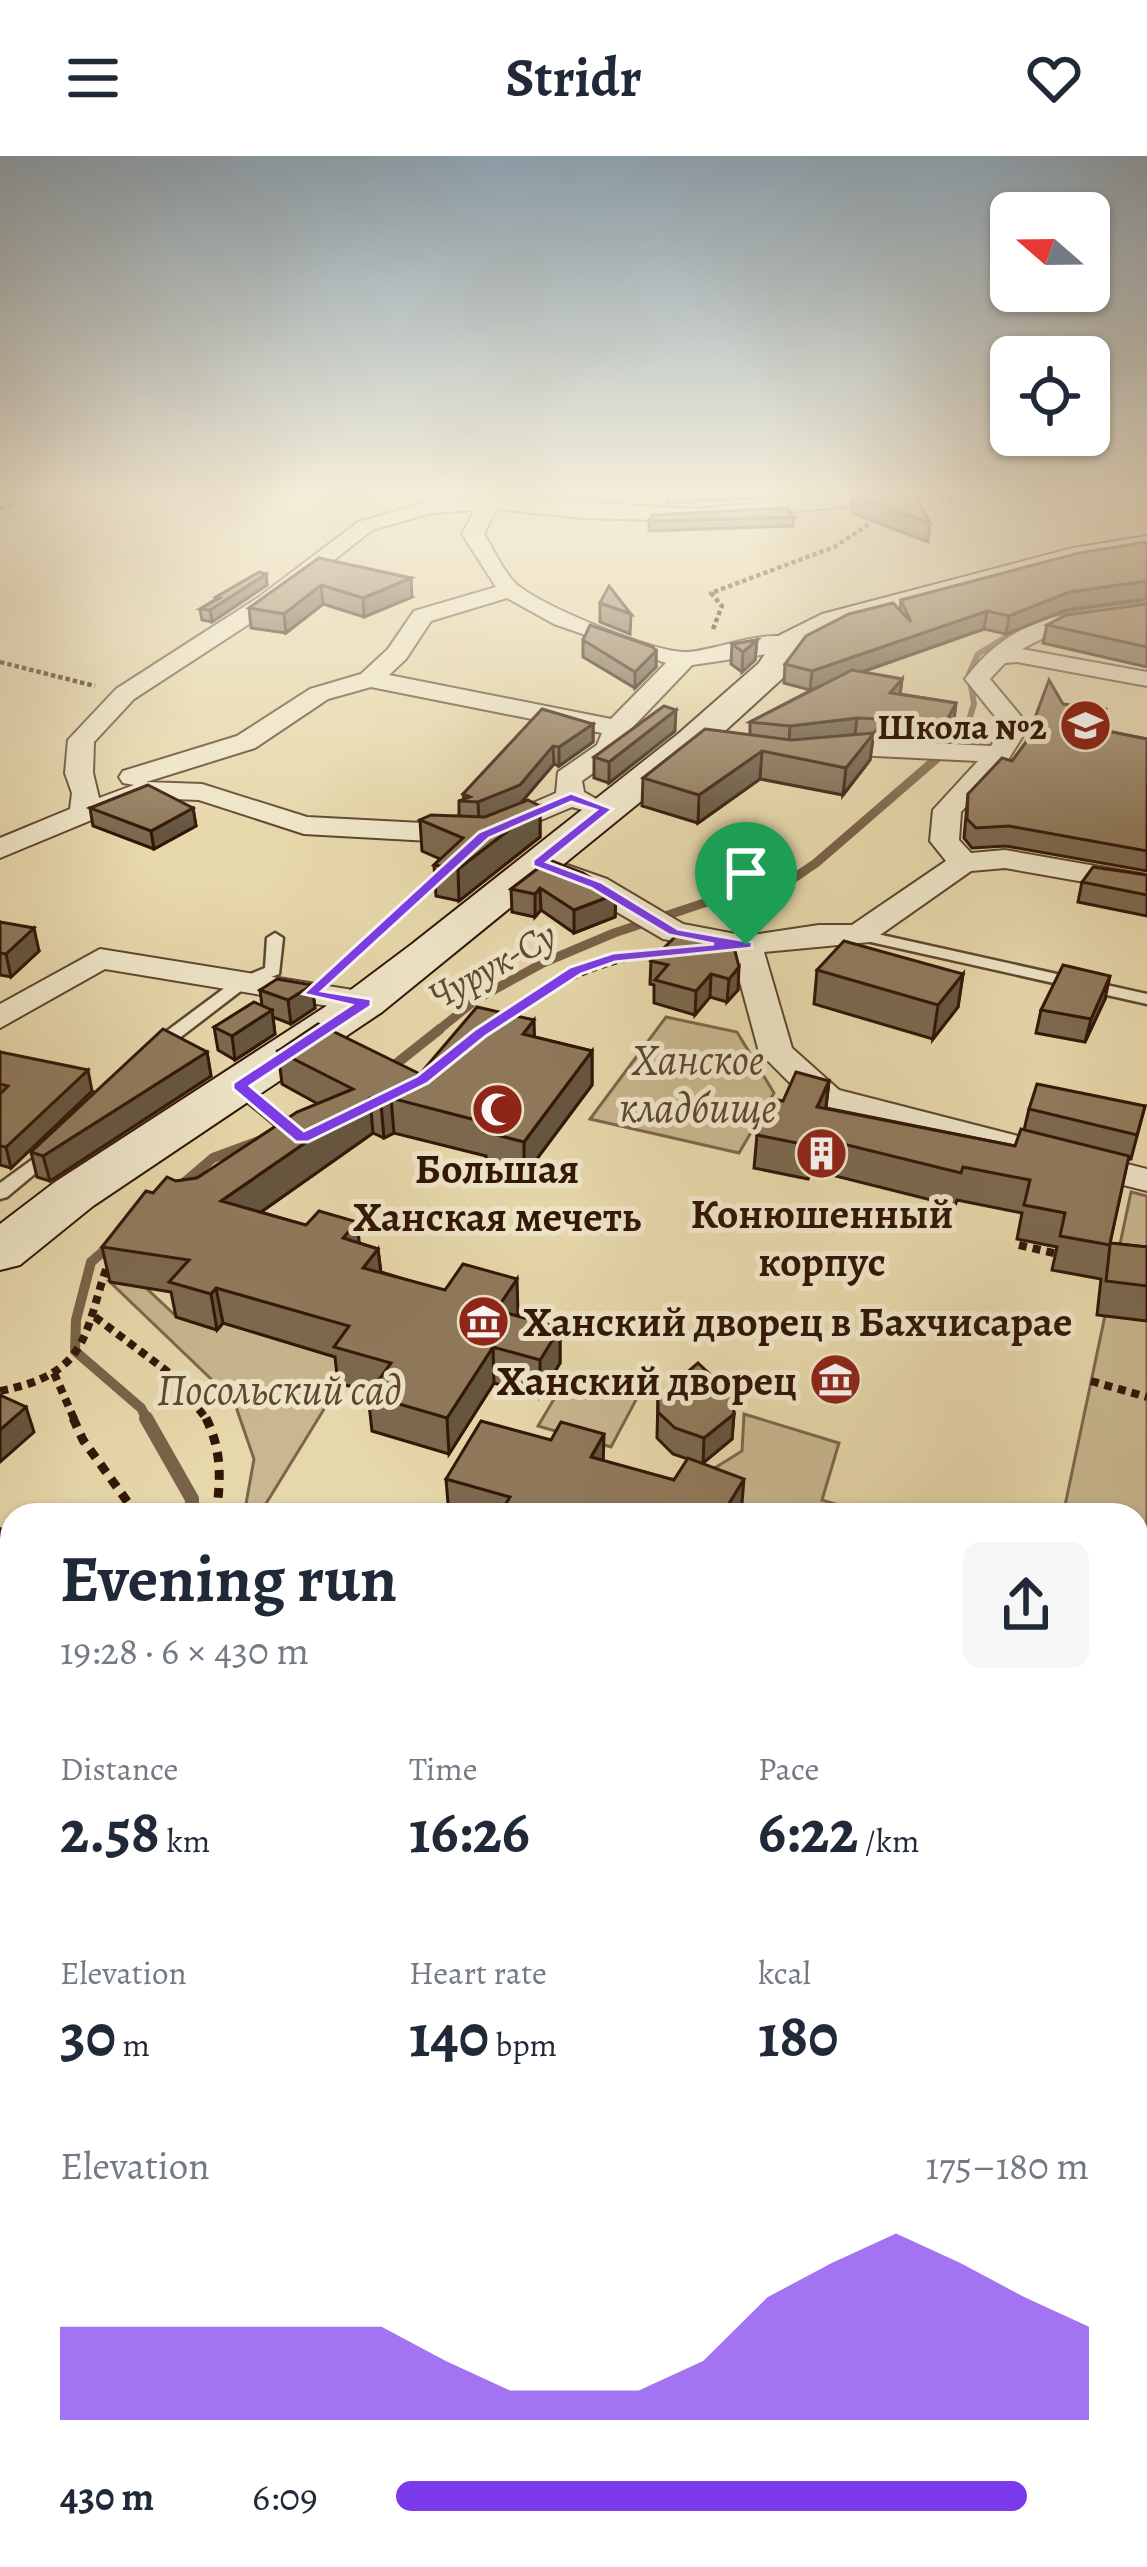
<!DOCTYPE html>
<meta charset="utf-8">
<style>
:root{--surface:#fff;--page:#f6f6f7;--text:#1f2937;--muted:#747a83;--accent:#7c3aed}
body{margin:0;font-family:Alegreya,serif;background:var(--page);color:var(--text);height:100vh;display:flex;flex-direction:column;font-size:45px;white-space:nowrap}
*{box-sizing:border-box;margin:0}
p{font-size:39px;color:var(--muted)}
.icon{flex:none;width:66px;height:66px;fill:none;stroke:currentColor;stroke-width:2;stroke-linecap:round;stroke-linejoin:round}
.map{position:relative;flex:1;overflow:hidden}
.side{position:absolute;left:0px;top:1347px;width:1149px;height:1065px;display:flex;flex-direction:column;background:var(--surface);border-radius:36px 36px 0 0;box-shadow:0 3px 9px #0004}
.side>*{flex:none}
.needle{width:78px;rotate:290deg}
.tools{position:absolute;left:990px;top:36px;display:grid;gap:24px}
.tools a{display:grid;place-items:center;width:120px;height:120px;border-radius:18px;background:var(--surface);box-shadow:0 3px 9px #0004;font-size:60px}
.pin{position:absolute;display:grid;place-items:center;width:102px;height:102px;color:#fff;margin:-123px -51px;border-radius:50% 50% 50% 0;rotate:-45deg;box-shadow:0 0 12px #0007}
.pin .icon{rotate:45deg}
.round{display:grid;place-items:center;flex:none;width:126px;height:126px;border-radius:18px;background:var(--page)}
.head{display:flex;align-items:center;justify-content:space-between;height:204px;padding:0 60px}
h1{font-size:66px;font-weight:700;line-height:90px}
.metrics{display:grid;grid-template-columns:repeat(3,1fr);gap:18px;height:204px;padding:12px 60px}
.metrics div{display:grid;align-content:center}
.metrics b{font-size:60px;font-weight:700}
.metrics small{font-size:33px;font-weight:400}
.metrics p{font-size:33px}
.chart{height:336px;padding:24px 60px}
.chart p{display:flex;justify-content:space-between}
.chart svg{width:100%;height:216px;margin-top:12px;fill:var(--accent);opacity:.7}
ul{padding:0 60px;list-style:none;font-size:39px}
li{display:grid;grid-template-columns:192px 144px 1fr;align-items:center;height:90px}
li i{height:30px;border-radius:15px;background:var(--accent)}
header{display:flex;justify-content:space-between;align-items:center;height:156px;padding:0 60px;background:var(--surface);font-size:54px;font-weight:700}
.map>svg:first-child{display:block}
</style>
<header><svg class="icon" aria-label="menu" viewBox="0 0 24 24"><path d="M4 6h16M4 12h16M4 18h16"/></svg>Stridr<svg class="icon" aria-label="heart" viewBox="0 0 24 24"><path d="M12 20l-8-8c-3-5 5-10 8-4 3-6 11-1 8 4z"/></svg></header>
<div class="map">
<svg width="1147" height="2411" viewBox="0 0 1147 2411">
<rect width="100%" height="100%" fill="#e7d8ab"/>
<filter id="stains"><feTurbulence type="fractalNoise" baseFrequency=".00167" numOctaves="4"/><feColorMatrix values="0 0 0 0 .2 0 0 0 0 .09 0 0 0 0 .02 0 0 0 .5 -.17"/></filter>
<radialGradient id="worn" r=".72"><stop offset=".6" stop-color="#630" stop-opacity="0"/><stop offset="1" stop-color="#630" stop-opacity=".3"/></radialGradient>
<g fill="#c8b78f" stroke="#7c664b" stroke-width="3">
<path d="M666 861 737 876 774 937 739 997 590 963Z"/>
<path d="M1131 1036 1147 1040V1439L1137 1436V1359H1063Z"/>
<path d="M110 1126 146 1132 177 1161 217 1174 223 1167 353 1206 259 1359H244L254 1303 234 1245Z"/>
<path d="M566 1223 637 1242 611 1291 538 1270Z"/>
<path d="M744 1258 839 1287 822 1344 871 1359H636L658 1323H697L742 1295Z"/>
</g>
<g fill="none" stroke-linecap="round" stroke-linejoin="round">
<g stroke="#796248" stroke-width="6">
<path d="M1054 458 1147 442"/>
<path d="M966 573 974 548 969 518 978 498 1029 467"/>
</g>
<path stroke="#796248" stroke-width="9" d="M436 876 477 843 543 807 614 777 713 744 772 737 816 707 965 578 967 570"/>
<g stroke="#796248" stroke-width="10">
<path d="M387 915 440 873"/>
<path d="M179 1031 213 1002 259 985"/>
<path d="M113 1087 91 1106 76 1164 75 1195 141 1252 148 1265"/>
</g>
<path stroke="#796248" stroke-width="14" d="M146 1262 192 1343V1359"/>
<path stroke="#796248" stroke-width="18" d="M270 2411 271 2400"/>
<defs>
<g id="lane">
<path d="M859 774 1147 838V848L853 782 851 779Z"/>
<path d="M275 777 283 782 279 818 246 831 160 897H148V889L234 825 265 812 267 782Z"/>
<path d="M239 925 308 978 311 982 308 986H296L233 934 230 930Z"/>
<path d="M55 987 61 988 64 992 61 996 7 1041 0 1043V1027Z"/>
<path d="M906 2400H942L938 2411H902Z"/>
<path d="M988 2400H1029L1034 2411H993Z"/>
</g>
<g id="street">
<path d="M854 338H923L913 344 696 365 582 362 496 353 484 378C494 394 505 420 520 431 548 452 650 495 684 496 713 497 776 466 800 488L788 495 692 509 629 575 618 599 582 625 584 636 607 649 603 655 593 657 572 651 484 688 304 678 199 644 149 642 108 656 98 654 94 663 0 702V682L70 653 72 637 65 617 68 584 116 533 259 441 358 366 431 345 489 341 696 353ZM475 354 462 378 496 431 414 455 388 493 361 518 310 533 237 580 123 615 119 621 123 627 134 629 99 642 93 617 94 586 134 543 275 451 372 374 432 357ZM507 442 554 468 666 507 611 563 389 519 406 503 431 465ZM371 531 602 577 597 589 558 616 556 637 480 670 307 661 202 628 146 626 255 592 328 543Z"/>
<path d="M1147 447V461L1061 473 1022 493 1147 516V530L1017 506 1005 507 990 523 1029 570 1008 604 961 656 959 684 971 697 1005 694 1147 719V737L1005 712 971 715 870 786 764 796 792 892 839 934 1147 1013V1035L813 950 759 896 732 796 663 783 552 718 556 712 567 709 607 723 683 768 746 780 819 769H852L946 705 930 685 933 654 978 605 855 599 809 603 805 597 809 591 855 583 991 590 1003 570 965 523C1013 459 1068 456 1147 447Z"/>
<path d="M100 793 365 836 382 846 365 856 105 813 0 872V848Z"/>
<path d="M12 1671V1721L0 1725V1675Z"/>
<rect x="281" y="2400" width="72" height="11"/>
</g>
<path id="secondary" d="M1147 380V398L1075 410 846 472 801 495 785 520 704 594 382 856 93 1050 20 1109 0 1114V1068L55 1026 348 836 412 788 678 578 759 507 776 481 822 458 1073 392Z"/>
</defs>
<use href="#lane" stroke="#5e4630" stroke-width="5"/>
<use href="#street" stroke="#5e4630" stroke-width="4"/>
<use href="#secondary" stroke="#311507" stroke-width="4"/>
<g stroke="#311507" stroke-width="4.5" stroke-dasharray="4.5 3" stroke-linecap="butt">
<path d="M939 345 978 338"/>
<path d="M0 353 40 338"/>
<path d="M713 473 722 450 711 437 834 391 871 367"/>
<path d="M0 506 95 530"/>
</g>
<g stroke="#311507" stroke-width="6" stroke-dasharray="6 4.5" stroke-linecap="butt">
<path d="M335 816 439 721"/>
<path d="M499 864C548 831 594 806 653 798"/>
</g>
<g stroke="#311507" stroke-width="8" stroke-dasharray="8 6" stroke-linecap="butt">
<path d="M1019 1089 1062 1099"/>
<path d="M95 1161 172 1219 208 1265"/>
<path d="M54 1217 75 1265"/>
<path d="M1091 1225 1147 1241"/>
<path d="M0 1235C93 1217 83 1175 110 1102"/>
</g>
<g stroke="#311507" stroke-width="9" stroke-dasharray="10 8" stroke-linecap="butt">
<path d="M73 1262 83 1284 137 1359"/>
<path d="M206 1262C222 1295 221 1323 216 1359"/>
<path d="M1137 1568 1147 1567"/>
</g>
<path stroke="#311507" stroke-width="12" stroke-dasharray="14 9" stroke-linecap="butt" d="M231 2411 233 2400"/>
<use href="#lane" fill="#efe6c8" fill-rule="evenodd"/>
<use href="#street" fill="#efe6c8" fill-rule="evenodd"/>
<use href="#secondary" fill="#efe6c8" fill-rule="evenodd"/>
</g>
<g fill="#7c694f" stroke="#311507" stroke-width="3">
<path d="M566 338H597L596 343 566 341Z"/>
<path d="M667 338H774V341L667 347Z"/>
<path d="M852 338 930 367 928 386 852 357Z"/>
<path d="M794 361 793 370 649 375V365Z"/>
<path d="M1147 386V443L1066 454 1006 478 984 473 862 516 902 523 900 538 956 547 954 563 943 583 873 579 870 604 843 639 760 623 698 667 642 650 643 622 750 579V566L819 530 810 534 784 527 785 508 900 454 901 444Z"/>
<path d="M319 402 412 441 364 461 323 448 286 477 251 472 249 452Z"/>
<path d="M266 418 267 429 212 466 202 464 200 453 216 443V441Z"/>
<path d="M600 447 631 458 630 478 600 466Z"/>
<path d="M1147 448V511L1043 487 1047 469Z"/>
<path d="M583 484 656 495V511L635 532 583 501Z"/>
<path d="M757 484 755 504 742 516 731 508 732 488Z"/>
<path d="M1063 548 1102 574 1147 583V715L1006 690 972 692 964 682 968 638 1012 605Z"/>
<path d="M593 568V586L559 610 554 608 521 646 540 650V681L459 745 436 740 434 709 440 703 422 695 420 664 459 660V645L464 644 463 638Z"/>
<path d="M675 575 609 627 594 622V601Z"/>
<path d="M90 652H193L196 670 154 693 93 670Z"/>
<path d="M549 704 616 738 615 761 574 777 541 754 535 761 512 756 511 733Z"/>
<path d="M1147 719V760L1078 746 1082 726Z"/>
<path d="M0 766 39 795 11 821 0 819Z"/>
<path d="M734 791 738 834 727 846 710 841 695 859 654 847V829L650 828 651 805Z"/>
<path d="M817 814 963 818 958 851 933 883 814 848Z"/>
<path d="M312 829 315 852 291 868 273 861 275 878 235 904 218 894 214 871 262 849 260 834Z"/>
<path d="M1105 843 1085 886 1036 877 1041 854Z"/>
<path d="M534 881 592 895V929L524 1020 487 1011 486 1000 394 977 384 982 373 977 261 1056 378 1093 381 1116 518 1158 516 1160 560 1172V1207L540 1240 494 1227 449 1298 372 1275 368 1239 371 1236 338 1227 335 1201 223 1167 217 1174 176 1161 171 1136 110 1126 102 1091 153 1037 176 1025 197 1022 318 948 282 928 278 895 420 918Z"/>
<path d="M0 896 92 935 11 1012 0 1009Z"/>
<path d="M207 896 211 920 50 1025 37 1021 31 996Z"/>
<path d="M829 925 826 952 1015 990 1024 974 1029 953 1145 950 1131 1003H1128L1110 1087 1147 1091V1165L1097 1159 1101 1123 1052 1114 1057 1091 1017 1083 1022 1057 957 1044 955 1050 812 1014 808 1023 754 1012 757 979 783 945Z"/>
<path d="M658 1241 734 1258 732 1283 703 1307 741 1359H449L446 1323 603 1305 674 1324 688 1303 673 1298 657 1282Z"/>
<path d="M0 1373 12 1374V1455L0 1454Z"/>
</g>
<g fill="#655540" stroke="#311507" stroke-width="3">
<path d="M266 418 267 429 212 466 210 454Z"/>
<path d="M411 422 412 441 364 461 363 442Z"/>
<path d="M1147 425 1146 443 1066 454 1006 478 1009 460 1069 436Z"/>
<path d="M321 429 323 448 286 477 284 458Z"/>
<path d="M987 455 984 473 810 534 812 515Z"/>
<path d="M757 484 755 504 742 516 743 496Z"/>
<path d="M656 495V511L635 532V516Z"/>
<path d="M902 523 900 539 890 537Z"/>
<path d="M956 547 954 563 943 583 946 566Z"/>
<path d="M676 554 675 575 609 627V606Z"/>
<path d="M857 562 855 579 789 586 790 570Z"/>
<path d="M593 568V586L559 610V591Z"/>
<path d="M874 577 870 604 843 639 846 612Z"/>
<path d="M553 590 554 608 520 648 479 665 478 646Z"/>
<path d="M762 595 760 623 698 667 699 639Z"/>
<path d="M540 650V681L459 745 458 713Z"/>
<path d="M193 652 196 670 154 693 151 675Z"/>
<path d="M540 732 541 754 535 761V738Z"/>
<path d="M616 738 615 761 574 777V754Z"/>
<path d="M34 772 39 795 11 821 6 798Z"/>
<path d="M739 811 738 834 727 846 729 823Z"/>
<path d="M711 818 710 841 695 859 696 835Z"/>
<path d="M963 818 958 851 933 883 938 849Z"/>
<path d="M1110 820 1105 843 1085 886 1091 863Z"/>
<path d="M312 829 315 852 291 868 288 844Z"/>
<path d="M272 854 275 878 235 904 232 880Z"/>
<path d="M534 864 535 898 523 878Z"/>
<path d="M592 895V929L524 1020V986Z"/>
<path d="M207 896 211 920 50 1025 43 1000Z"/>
<path d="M88 914 92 935 11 1012 6 991Z"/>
<path d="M829 925 825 958 817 951Z"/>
<path d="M370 942 373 977 227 1080 221 1045Z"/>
<path d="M391 942 394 977 384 982 381 948Z"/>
<path d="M815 981 812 1014 808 1023 812 990Z"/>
<path d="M357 1066 361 1102 343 1082Z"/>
<path d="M378 1093 382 1128 363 1112Z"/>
<path d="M517 1123 518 1158 497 1190 496 1154Z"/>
<path d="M216 1132 223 1167 217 1174 211 1138Z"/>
<path d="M560 1172V1207L540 1240V1204Z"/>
<path d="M493 1191 494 1227 449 1298 447 1262Z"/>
<path d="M26 1251 34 1276 0 1306V1274Z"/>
<path d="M734 1258 732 1283 703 1307 704 1282Z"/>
<path d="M604 1278 603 1314 591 1301Z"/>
<path d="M744 1323 741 1359H722Z"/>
</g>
<g fill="#907a5c" stroke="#311507" stroke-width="3">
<path d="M853 338H915L930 367 853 339Z"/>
<path d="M787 352 794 361 649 365 653 359Z"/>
<path d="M1147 386V425L1069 436 1009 460 987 455 812 515 785 508 806 480 849 458 893 447 911 466 901 444 1079 397Z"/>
<path d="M319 402 411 422 363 442 321 429 284 458 249 452Z"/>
<path d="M259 416 266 418 210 454 200 453 220 442 216 441Z"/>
<path d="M609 430 631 458 600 447Z"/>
<path d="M1147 448V491L1047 469 1066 459Z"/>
<path d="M590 469 653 491 656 495 635 516 583 484Z"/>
<path d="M757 484 743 496 732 488Z"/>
<path d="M852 514 902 523 890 537 956 547 946 566 857 562 790 570 750 566Z"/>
<path d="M1049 524 1063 548 1106 553 1102 574 1147 583V695L1009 670 976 672 967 663 968 638 1002 602 1012 605 1026 586Z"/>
<path d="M664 550 676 554 609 606 594 601Z"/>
<path d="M542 553 593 568 559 591 553 590 520 629 478 646 459 645 470 641 463 638Z"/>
<path d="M705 573 791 584 874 577 846 612 762 595 699 639 643 622Z"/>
<path d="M148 629 193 652 151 675 90 652Z"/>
<path d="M528 644 540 650 458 713 434 709 463 682 420 664 431 659 485 661Z"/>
<path d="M549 704 583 717 616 738 574 754 540 732 535 738 511 733Z"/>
<path d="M1093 711 1147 719V739L1082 726Z"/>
<path d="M0 766 34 772 6 798 0 797Z"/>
<path d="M679 777 734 791 739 811 729 823 711 818 696 835 655 824 668 809 651 805Z"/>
<path d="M844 785 963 818 938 849 817 814Z"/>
<path d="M1063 809 1110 820 1091 863 1041 854Z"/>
<path d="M277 823 312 829 288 844 260 834Z"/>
<path d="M254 846 272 854 232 880 214 871Z"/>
<path d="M477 851 534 864 523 878 592 895 524 986 485 976 491 968 391 942 381 948 370 942 221 1045 306 1069 319 1055 357 1066 343 1082 378 1093 363 1112 445 1134 463 1108 517 1123 496 1154 560 1172 540 1204 493 1191 447 1262 368 1239 391 1207 334 1191 349 1170 216 1132 211 1138 169 1126 189 1104 102 1091 146 1035 153 1037 167 1021 176 1025 197 1022 297 956 353 933 278 895 318 868 420 918Z"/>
<path d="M163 873 207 896 43 1000 31 996Z"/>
<path d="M0 896 88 914 6 991 0 990V938L8 930 0 928Z"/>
<path d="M796 916 829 925 817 951 1015 990 1021 973 1129 1000 1110 1087 1147 1091V1130L1106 1125 1110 1089 1060 1080 1065 1057 1024 1049 1030 1024 963 1011 961 1017 815 981 812 990 757 979 773 943 783 945Z"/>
<path d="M1037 928 1145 950 1137 979 1029 953Z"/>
<path d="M698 1207 731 1238 734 1258 704 1282 675 1272 658 1256V1241Z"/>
<path d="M0 1239 26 1251 0 1274Z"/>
<path d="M481 1265 551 1284 561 1266 604 1278 591 1301 674 1324 688 1302 744 1323 722 1359H520L502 1354 510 1341 446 1323Z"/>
<path d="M0 1373 12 1374V1431L0 1430Z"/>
<path d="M355 2400H389V2411H336V2407L355 2403Z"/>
</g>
<linearGradient id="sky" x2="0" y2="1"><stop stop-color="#8fa8b9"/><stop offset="0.5" stop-color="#f4edd9"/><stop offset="1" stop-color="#f4edd9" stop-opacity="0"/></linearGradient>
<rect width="1147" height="675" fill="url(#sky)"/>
<path fill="#7c3aed" stroke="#fff" stroke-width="3" fill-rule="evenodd" d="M571 637 613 653 547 706 601 726 678 773 752 786V792L615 806 581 818 486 880 428 927 308 986H296L233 933V927L351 849 303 838 479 676ZM571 646 596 654 533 704V710L591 732 669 779 714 788 613 797 570 811 474 874 417 920 304 975 250 930 371 850V843L322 835 489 682Z"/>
<defs>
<symbol id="school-disc" viewBox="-11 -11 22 22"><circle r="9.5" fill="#8f2418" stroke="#efe6c8"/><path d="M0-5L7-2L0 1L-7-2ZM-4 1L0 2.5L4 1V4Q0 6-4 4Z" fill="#fff"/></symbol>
<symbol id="mosque-disc" viewBox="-11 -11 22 22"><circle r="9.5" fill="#8f2418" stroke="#efe6c8"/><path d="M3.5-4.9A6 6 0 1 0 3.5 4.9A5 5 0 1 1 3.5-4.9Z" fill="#fff"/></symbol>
<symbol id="building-disc" viewBox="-11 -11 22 22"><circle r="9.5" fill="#8f2418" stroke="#efe6c8"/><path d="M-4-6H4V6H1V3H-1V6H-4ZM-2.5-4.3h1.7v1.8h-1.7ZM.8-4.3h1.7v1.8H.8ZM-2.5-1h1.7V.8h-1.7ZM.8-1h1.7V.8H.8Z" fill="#fff"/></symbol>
<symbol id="museum-disc" viewBox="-11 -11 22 22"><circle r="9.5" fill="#8f2418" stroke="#efe6c8"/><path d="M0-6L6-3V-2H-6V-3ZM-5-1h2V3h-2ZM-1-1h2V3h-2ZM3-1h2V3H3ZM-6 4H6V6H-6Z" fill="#fff"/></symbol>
</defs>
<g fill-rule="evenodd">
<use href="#school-disc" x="1056" y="540" width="59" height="59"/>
<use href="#mosque-disc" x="468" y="924" width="59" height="59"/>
<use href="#building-disc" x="792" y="968" width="59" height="59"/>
<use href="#museum-disc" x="454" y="1136" width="59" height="59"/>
<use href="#museum-disc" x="806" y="1194" width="59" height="59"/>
</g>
<g text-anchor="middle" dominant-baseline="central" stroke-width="10" stroke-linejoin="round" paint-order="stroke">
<g font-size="36" font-weight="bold" fill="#311507" stroke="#efe6c8" text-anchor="end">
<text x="1047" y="570">Школа №2</text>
</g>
<g font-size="39" font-style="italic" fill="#614932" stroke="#efe6c8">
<text transform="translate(492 809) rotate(-29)">Чурук-Су</text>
</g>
<g font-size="42" font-style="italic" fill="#5e4630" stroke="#efe6c8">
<text x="698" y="903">Ханское<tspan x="698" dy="48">кладбище</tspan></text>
<text x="279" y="1233">Посольский сад</text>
</g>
<g font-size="42" font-weight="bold" fill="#311507" stroke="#efe6c8">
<text x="497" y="1012">Большая<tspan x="497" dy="48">Ханская мечеть</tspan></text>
<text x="822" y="1057">Конюшенный<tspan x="822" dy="48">корпус</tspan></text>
<text x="523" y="1165" text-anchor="start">Ханский дворец в Бахчисарае</text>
<text x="797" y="1224" text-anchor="end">Ханский дворец</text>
</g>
</g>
<rect width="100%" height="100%" filter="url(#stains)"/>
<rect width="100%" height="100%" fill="url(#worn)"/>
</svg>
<div class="tools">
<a><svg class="needle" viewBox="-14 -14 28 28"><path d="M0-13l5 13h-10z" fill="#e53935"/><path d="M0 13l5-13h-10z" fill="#747a83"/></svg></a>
<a><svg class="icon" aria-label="locate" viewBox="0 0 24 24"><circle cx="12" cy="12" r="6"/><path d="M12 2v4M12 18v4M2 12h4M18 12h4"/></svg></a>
</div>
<div class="pin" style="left:746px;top:789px;background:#1e9e55"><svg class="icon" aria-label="arrive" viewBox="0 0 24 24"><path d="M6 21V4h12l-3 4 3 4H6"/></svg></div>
<section class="side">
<div class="head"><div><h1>Evening run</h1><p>19:28 · 6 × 430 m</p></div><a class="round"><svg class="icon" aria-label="share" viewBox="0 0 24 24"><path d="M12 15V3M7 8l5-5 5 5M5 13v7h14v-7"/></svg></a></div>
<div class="metrics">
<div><p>Distance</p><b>2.58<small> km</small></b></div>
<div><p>Time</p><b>16:26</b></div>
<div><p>Pace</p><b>6:22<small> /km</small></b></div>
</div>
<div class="metrics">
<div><p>Elevation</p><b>30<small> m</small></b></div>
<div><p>Heart rate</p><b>140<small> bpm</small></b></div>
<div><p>kcal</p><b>180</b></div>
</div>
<div class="chart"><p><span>Elevation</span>175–180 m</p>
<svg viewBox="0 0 160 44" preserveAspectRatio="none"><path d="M0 44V25L10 25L20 25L30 25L40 25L50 25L60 32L70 38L80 38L90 38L100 32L110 19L120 12L130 6L140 12L150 19L160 25V44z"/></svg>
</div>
<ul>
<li><b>430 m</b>6:09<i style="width:91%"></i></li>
</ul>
</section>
</div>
